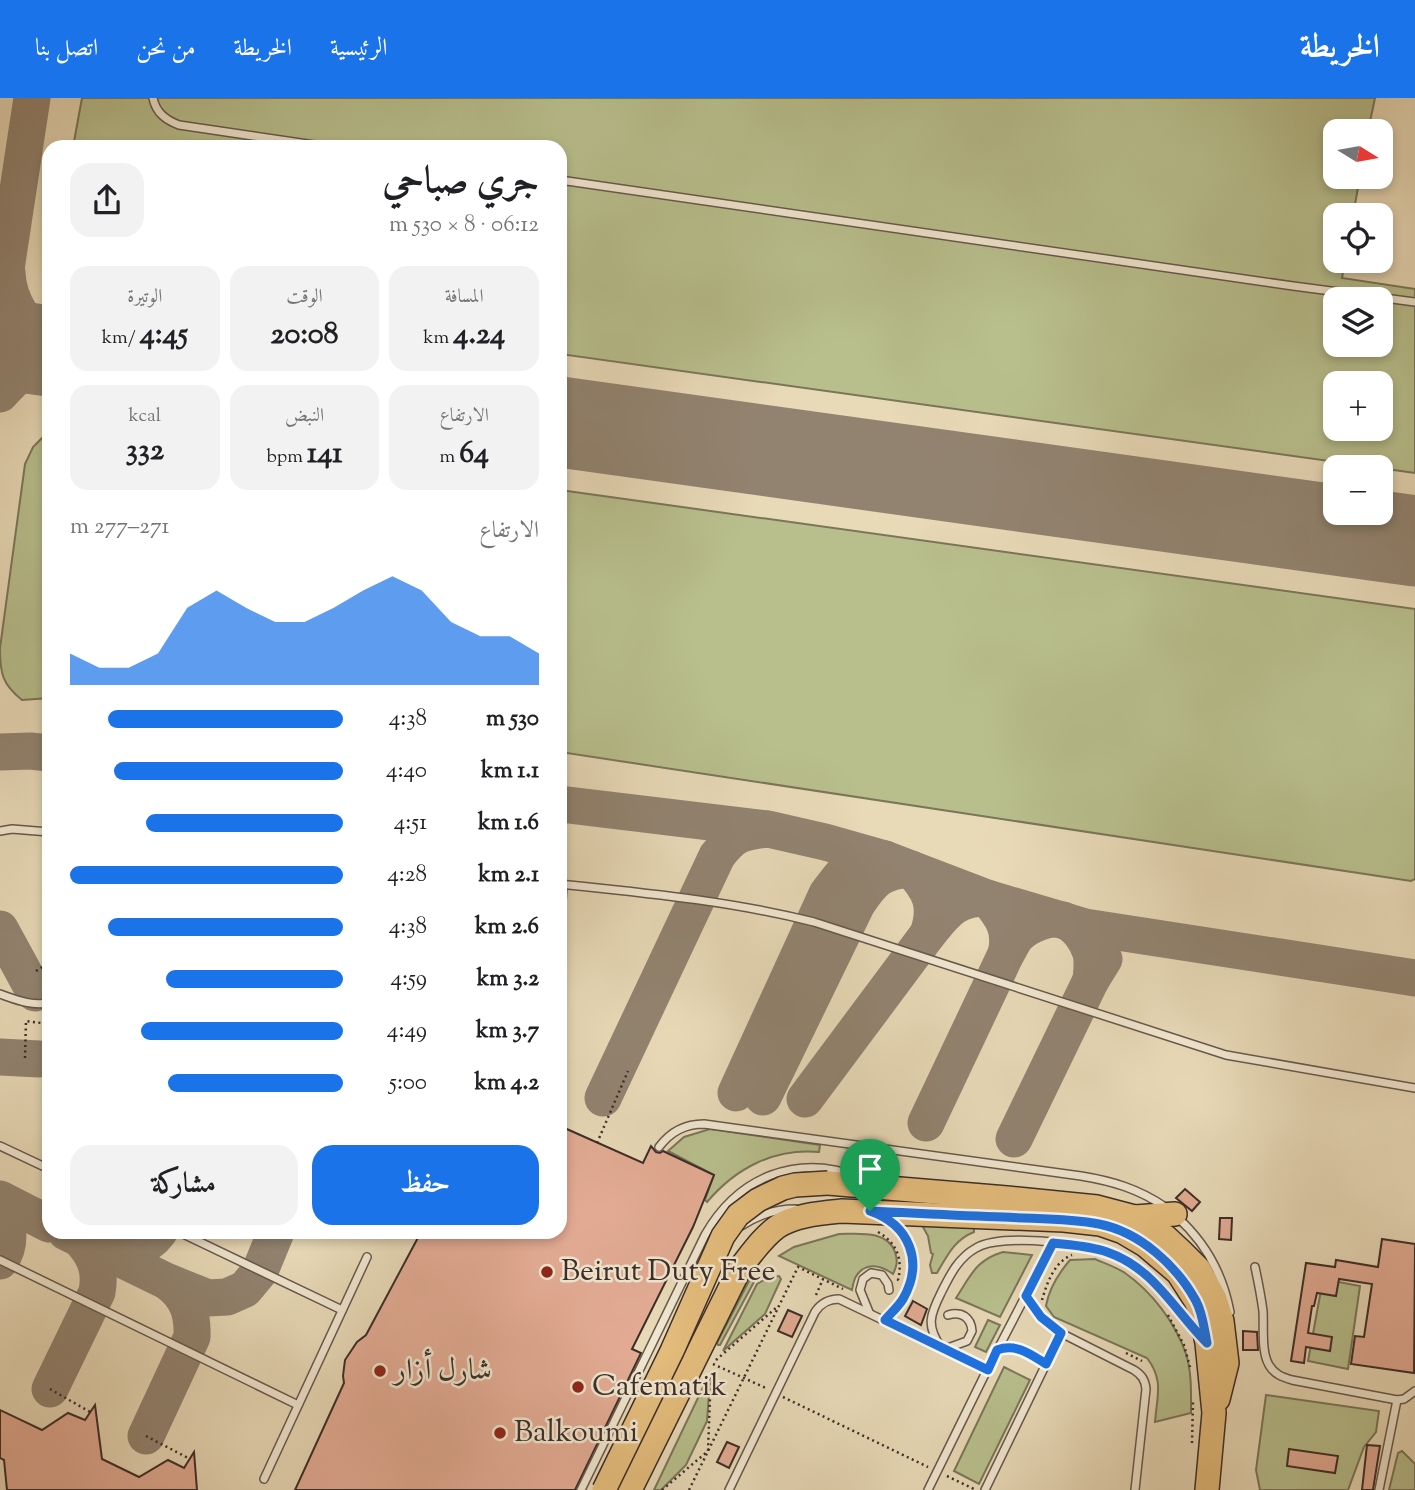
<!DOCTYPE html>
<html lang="ar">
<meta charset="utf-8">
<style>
:root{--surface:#fff;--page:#f2f2f2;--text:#202124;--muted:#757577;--accent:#1a73e8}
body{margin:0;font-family:"Sorts Mill Goudy",Amiri,serif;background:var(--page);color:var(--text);direction:rtl;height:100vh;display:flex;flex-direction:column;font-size:26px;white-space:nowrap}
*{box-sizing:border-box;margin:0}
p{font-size:23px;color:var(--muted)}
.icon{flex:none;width:38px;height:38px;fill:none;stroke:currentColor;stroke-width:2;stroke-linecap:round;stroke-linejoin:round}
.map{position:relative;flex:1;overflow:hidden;direction:ltr}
.side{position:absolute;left:42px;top:42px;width:525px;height:1099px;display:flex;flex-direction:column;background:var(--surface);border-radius:21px;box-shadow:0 4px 10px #0003;direction:rtl}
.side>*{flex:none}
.needle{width:46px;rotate:101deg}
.controls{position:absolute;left:1323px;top:21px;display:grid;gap:14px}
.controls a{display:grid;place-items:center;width:70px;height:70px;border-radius:14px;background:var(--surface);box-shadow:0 4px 10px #0003;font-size:35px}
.pin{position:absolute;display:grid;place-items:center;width:60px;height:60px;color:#fff;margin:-72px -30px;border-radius:50% 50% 50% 0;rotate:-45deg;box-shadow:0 0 7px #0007}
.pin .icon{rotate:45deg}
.round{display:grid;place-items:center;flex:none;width:74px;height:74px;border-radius:21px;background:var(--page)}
.headline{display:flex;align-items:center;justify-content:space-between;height:119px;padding:0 28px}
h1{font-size:38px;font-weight:700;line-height:52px}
.stats{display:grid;grid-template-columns:repeat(3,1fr);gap:10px;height:119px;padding:7px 28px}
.stats div{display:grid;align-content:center;border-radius:18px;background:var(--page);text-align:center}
.stats b{font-size:30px;font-weight:700}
.stats small{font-size:19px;font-weight:400}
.stats p{font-size:19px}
.chart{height:196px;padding:14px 28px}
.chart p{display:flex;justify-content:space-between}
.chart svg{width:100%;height:126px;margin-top:7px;fill:var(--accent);opacity:.7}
.cta{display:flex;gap:14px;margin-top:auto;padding:14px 28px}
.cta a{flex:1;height:80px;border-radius:21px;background:var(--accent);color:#fff;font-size:28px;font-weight:700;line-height:80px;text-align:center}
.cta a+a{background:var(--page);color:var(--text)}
ul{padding:0 28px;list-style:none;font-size:23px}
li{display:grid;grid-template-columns:112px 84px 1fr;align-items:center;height:52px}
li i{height:18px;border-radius:9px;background:var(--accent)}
header{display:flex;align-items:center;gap:42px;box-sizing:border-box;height:98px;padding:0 35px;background:var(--accent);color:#fff}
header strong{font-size:33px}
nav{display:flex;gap:38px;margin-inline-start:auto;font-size:24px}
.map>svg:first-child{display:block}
</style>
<header>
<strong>الخريطة</strong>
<nav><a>الرئيسية</a><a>الخريطة</a><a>من نحن</a><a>اتصل بنا</a></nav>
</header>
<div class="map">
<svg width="1415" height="1392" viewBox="0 0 1415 1392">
<rect width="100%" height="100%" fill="#e8d9b7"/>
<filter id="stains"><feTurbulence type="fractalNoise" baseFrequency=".00286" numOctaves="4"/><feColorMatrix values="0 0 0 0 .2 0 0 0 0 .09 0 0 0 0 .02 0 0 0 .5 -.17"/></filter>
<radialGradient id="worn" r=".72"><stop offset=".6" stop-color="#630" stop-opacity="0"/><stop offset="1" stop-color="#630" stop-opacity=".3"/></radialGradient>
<g fill="#b8bf8d" stroke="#7a765a" stroke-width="2" fill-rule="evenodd">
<path d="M82 0H1375L1368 33H1335V79H1360L1353 117H1335V163H1345L1342 180 1415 191V375L560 256V49H73ZM1335 201H1381V247H1335ZM1335 285H1381V331H1335Z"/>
<path d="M49 333V600L22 602C2 586 0 575 0 550L25 366 33 349Z"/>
<path d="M560 392 1415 511V781L1411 783 560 654Z"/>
<path d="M710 1031 820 1047 819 1054C774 1050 736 1070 707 1104L705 1102 714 1077 668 1053 684 1039Z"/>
<path d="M925 1126 974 1129V1134C954 1142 947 1158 937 1175H932L930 1167 933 1156 931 1155 928 1138 923 1129Z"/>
<path d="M839 1136C859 1136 887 1132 895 1154 898 1163 897 1168 893 1176 874 1162 855 1167 852 1192L779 1158 794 1149Z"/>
<path d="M1003 1154 1032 1157 1000 1219 956 1200C971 1177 976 1162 1003 1154Z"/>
<path d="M1095 1161C1104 1165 1116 1169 1125 1175 1152 1194 1175 1224 1186 1256 1192 1275 1191 1296 1191 1315L1155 1324C1157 1298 1164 1282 1147 1260L1054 1219 1046 1208C1049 1190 1058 1176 1070 1162Z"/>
<path d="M779 1178 781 1181 765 1216 723 1253 757 1186 767 1180Z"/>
<path d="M751 1179 755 1182 720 1247H718L717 1245Z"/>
<path d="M1323 1181 1360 1188 1348 1271 1308 1263Z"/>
<path d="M988 1222 1000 1227 986 1254 975 1249Z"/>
<path d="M1004 1269 1030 1282 979 1386 954 1373Z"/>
<path d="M707 1281 710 1282 707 1323 686 1367 661 1392H654Z"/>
<path d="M1266 1297 1379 1313 1376 1334 1364 1349 1348 1392H1260L1256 1372Z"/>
<path d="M1402 1353 1415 1366V1392H1389L1398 1355Z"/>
</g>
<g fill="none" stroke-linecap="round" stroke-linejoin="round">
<g stroke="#928370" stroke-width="37">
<path d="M7 175C8 203 26 231 49 245"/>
<path d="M0 210 32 0"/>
<path d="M0 296C14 280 28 267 49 263"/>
<path d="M0 654 30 653 49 655"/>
<path d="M560 706 768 731 825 744 885 761 987 800 1085 829 1415 880"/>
<path d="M0 831 35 895"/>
<path d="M0 959 39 961"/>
<path d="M736 995 827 796C847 769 850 764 885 761"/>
<path d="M763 999 857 806C873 782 881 773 911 771 930 792 938 807 928 836"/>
<path d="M603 1000 717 758C733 737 740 734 767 731"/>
<path d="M805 1001 928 836C946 814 955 800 987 800 1002 818 1012 831 1006 856"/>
<path d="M926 1025 1006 856C1010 850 1013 842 1018 837 1028 827 1049 818 1063 822 1077 827 1087 842 1091 855 1093 864 1092 873 1091 882"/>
<path d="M1014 1041 1091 882 1104 861"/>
<path d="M0 1101 49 1126"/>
<path d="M0 1109C9 1126 12 1147 0 1163"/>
<path d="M66 1134 168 1184 208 1200 227 1199 245 1191 260 1173 276 1134"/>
<path d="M107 1153C127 1153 146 1152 159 1134"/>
<path d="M50 1291 97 1194C101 1172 95 1157 80 1141"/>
<path d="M146 1338 192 1239C193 1215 187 1198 168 1184"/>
</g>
<g stroke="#928370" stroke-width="91">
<path d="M0 246 49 253"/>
<path d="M560 324 1415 443"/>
</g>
</g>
<g fill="#e3ab94" stroke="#3c2d28" stroke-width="2">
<path d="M560 1028 643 1065 651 1048 656 1054 660 1055 663 1053 714 1077 693 1129 632 1251 641 1255 575 1392H295L344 1285 343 1278 345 1262 357 1244 366 1237 421 1134H560Z"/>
<path d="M1185 1091 1200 1104 1192 1113 1176 1100Z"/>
<path d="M1220 1120H1232L1231 1142 1219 1141Z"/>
<path d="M1382 1141 1415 1146 1414 1275 1351 1266 1355 1238 1364 1239 1372 1186 1339 1181 1336 1198 1317 1195 1314 1208H1312L1308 1235 1332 1239 1330 1253 1306 1249 1304 1265 1291 1263 1306 1165 1335 1169 1336 1162 1378 1169Z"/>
<path d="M913 1203 927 1211 921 1227 905 1218Z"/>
<path d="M788 1212 802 1218 792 1239 778 1233Z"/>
<path d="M1243 1233 1257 1234 1258 1252H1243Z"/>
<path d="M95 1307 102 1361 139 1379 168 1362 184 1370 194 1354 197 1392H7L4 1362 0 1360V1312L42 1332 68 1315 85 1322Z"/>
<path d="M727 1344 739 1349 729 1370 717 1364Z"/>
<path d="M1367 1347 1380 1348 1373 1392H1362Z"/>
<path d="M1289 1351 1338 1358 1335 1375 1287 1368Z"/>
</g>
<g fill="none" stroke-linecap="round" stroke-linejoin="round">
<defs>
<g id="service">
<path d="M153 0C156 15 166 22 179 27L328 49"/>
<path d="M560 82 1293 188 1415 204"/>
<path d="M0 733 12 731 49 734"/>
<path d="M560 786C646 795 731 803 814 824L1226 957 1415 990"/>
<path d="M560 835 563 786"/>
<path d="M0 896C17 902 31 908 49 905"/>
<path d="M0 1048 49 1071"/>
<path d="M659 1049C671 1033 685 1026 704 1026L1081 1078C1112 1083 1139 1091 1165 1109"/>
<path d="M1177 1119C1205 1144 1223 1177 1230 1214"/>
<path d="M741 1128C758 1117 775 1111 795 1111"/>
<path d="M179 1134 342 1212"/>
<path d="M0 1162 298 1307"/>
<path d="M1255 1169C1258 1183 1261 1198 1263 1213 1264 1228 1261 1254 1269 1267 1274 1276 1282 1279 1292 1282L1397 1302 1404 1301 1415 1293"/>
<path d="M1026 1198 1041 1219 1061 1235"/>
<path d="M869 1214 860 1192 863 1181 871 1175 882 1177 888 1186 889 1192"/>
<path d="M885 1222C890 1216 896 1211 900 1205 922 1176 915 1142 887 1121"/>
<path d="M941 1249C926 1228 930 1217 941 1195 950 1177 958 1160 976 1150 1003 1134 1094 1146 1122 1160 1155 1176 1173 1208 1197 1234"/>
<path d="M945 1251 967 1243 972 1233C971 1219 961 1213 948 1217"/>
<path d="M997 1253C1016 1245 1030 1256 1046 1266"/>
<path d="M987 1272 1053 1145"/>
<path d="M264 1381 367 1159"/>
<path d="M581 1392 705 1137C738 1079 796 1055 860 1079"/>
<path d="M729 1392 815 1214C821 1205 828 1201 839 1201L987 1272 928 1392"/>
<path d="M985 1392 1061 1235 1134 1272C1142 1277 1145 1282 1146 1291L1135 1392"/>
<path d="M1379 1392 1397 1302"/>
</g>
<g id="primary">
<path d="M828 1085 1007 1100 1097 1109 1135 1119 1166 1139 1182 1154 1199 1171 1215 1201 1222 1223 1227 1265 1218 1301"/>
<path d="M1135 1119 1175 1116"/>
<path d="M630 1392 740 1170C752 1155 763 1139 777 1129 794 1117 822 1115 842 1113L1064 1122 1100 1126 1123 1134 1145 1147 1178 1175 1196 1203 1201 1215 1207 1245 1214 1315 1207 1392"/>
</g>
</defs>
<use href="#service" stroke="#67584c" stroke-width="10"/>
<use href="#primary" stroke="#3c2d28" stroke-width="26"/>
<g stroke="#3c2d28" stroke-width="2.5" stroke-dasharray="2 3.5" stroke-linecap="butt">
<path d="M36 873 49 865"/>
<path d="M25 960 26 923 49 926"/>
<path d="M597 1045 628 973"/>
<path d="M878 1134C897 1145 903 1161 898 1182L901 1184"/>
<path d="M816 1197 823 1181"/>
<path d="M1042 1202C1047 1185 1054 1164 1072 1157"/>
<path d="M1168 1217 1184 1247 1190 1269"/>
<path d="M1126 1255 1142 1263"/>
<path d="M716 1262 777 1209"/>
<path d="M713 1266 768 1291"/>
<path d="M50 1291 90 1314"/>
<path d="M783 1299 928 1369"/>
<path d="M146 1338 190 1361"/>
<path d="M1192 1345 1193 1303"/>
<path d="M947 1378 976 1392"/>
<path d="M662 1392 708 1353 711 1271"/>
<path d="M689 1392 798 1169 843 1191"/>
</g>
<use href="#service" stroke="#f0e6d0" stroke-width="7"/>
<use href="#primary" stroke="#e4bc7c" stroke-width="23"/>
<defs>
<path id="primary-bridge" d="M604 1392 672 1253 723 1138 738 1117 758 1102 783 1090 795 1087 828 1085"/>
</defs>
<use href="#primary-bridge" stroke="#3c2d28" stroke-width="26" stroke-linecap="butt"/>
<use href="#primary-bridge" stroke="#e4bc7c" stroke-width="23"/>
</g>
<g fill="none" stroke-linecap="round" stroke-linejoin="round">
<defs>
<path id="route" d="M870 1113C915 1115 959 1118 1003 1119 1035 1121 1068 1120 1099 1126 1140 1134 1177 1168 1196 1203 1203 1216 1204 1231 1207 1245 1174 1212 1154 1170 1107 1154 1090 1148 1071 1147 1053 1145L1026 1198 1041 1219 1061 1235 1046 1266C1030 1256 1016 1245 997 1252L988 1272 885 1222C891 1215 898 1209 903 1201 924 1164 910 1127 870 1113Z"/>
</defs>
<use href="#route" stroke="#fff" stroke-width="14"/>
<use href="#route" stroke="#1a73e8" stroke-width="9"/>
</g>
<g fill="#8f2418" stroke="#f0e6d0" stroke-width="2.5">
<circle cx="547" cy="1174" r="7"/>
<circle cx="380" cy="1273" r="7"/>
<circle cx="578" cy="1289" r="7"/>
<circle cx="500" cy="1335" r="7"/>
</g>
<g text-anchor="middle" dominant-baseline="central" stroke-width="5" stroke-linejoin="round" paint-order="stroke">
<g font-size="30" fill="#3c2d28" stroke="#f0e6d0" text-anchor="start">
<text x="561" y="1174">Beirut Duty Free</text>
<text x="394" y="1273">شارل أزار</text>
<text x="592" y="1289">Cafematik</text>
<text x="514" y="1335">Balkoumi</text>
</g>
</g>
<rect width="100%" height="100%" filter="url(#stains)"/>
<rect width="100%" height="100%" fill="url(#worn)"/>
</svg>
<div class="controls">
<a><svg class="needle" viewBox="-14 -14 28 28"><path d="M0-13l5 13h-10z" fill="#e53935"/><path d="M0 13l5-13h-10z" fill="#757577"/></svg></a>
<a><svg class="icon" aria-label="locate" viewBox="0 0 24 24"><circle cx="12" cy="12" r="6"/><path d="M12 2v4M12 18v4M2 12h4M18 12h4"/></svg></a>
<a><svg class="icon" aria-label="layers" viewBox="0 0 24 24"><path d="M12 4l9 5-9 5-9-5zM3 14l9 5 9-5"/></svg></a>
<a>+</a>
<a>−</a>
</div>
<div class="pin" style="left:870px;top:1113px;background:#1e9e55"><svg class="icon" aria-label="arrive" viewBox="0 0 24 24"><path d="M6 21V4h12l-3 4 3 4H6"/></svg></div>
<section class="side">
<div class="headline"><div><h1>جري صباحي</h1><p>06:12 · 8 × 530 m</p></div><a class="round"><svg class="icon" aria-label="share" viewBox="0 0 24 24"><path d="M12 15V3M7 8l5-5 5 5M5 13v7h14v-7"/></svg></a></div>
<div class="stats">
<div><p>المسافة</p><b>4.24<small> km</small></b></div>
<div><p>الوقت</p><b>20:08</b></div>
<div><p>الوتيرة</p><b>4:45<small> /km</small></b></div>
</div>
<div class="stats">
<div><p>الارتفاع</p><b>64<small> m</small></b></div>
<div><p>النبض</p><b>141<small> bpm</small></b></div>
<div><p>kcal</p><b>332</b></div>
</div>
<div class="chart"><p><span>الارتفاع</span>271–277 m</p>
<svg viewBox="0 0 160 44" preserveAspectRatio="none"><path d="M0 44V33L10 38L20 38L30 33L40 17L50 11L60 17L70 22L80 22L90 17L100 11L110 6L120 11L130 22L140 27L150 27L160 33V44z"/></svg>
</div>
<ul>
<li><b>530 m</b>4:38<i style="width:86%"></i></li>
<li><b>1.1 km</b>4:40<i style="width:84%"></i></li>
<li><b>1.6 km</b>4:51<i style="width:72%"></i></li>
<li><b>2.1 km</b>4:28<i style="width:100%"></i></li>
<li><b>2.6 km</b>4:38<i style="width:86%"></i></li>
<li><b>3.2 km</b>4:59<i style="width:65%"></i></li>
<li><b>3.7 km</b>4:49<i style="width:74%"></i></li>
<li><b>4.2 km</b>5:00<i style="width:64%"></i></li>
</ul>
<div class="cta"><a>حفظ</a><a>مشاركة</a></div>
</section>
</div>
